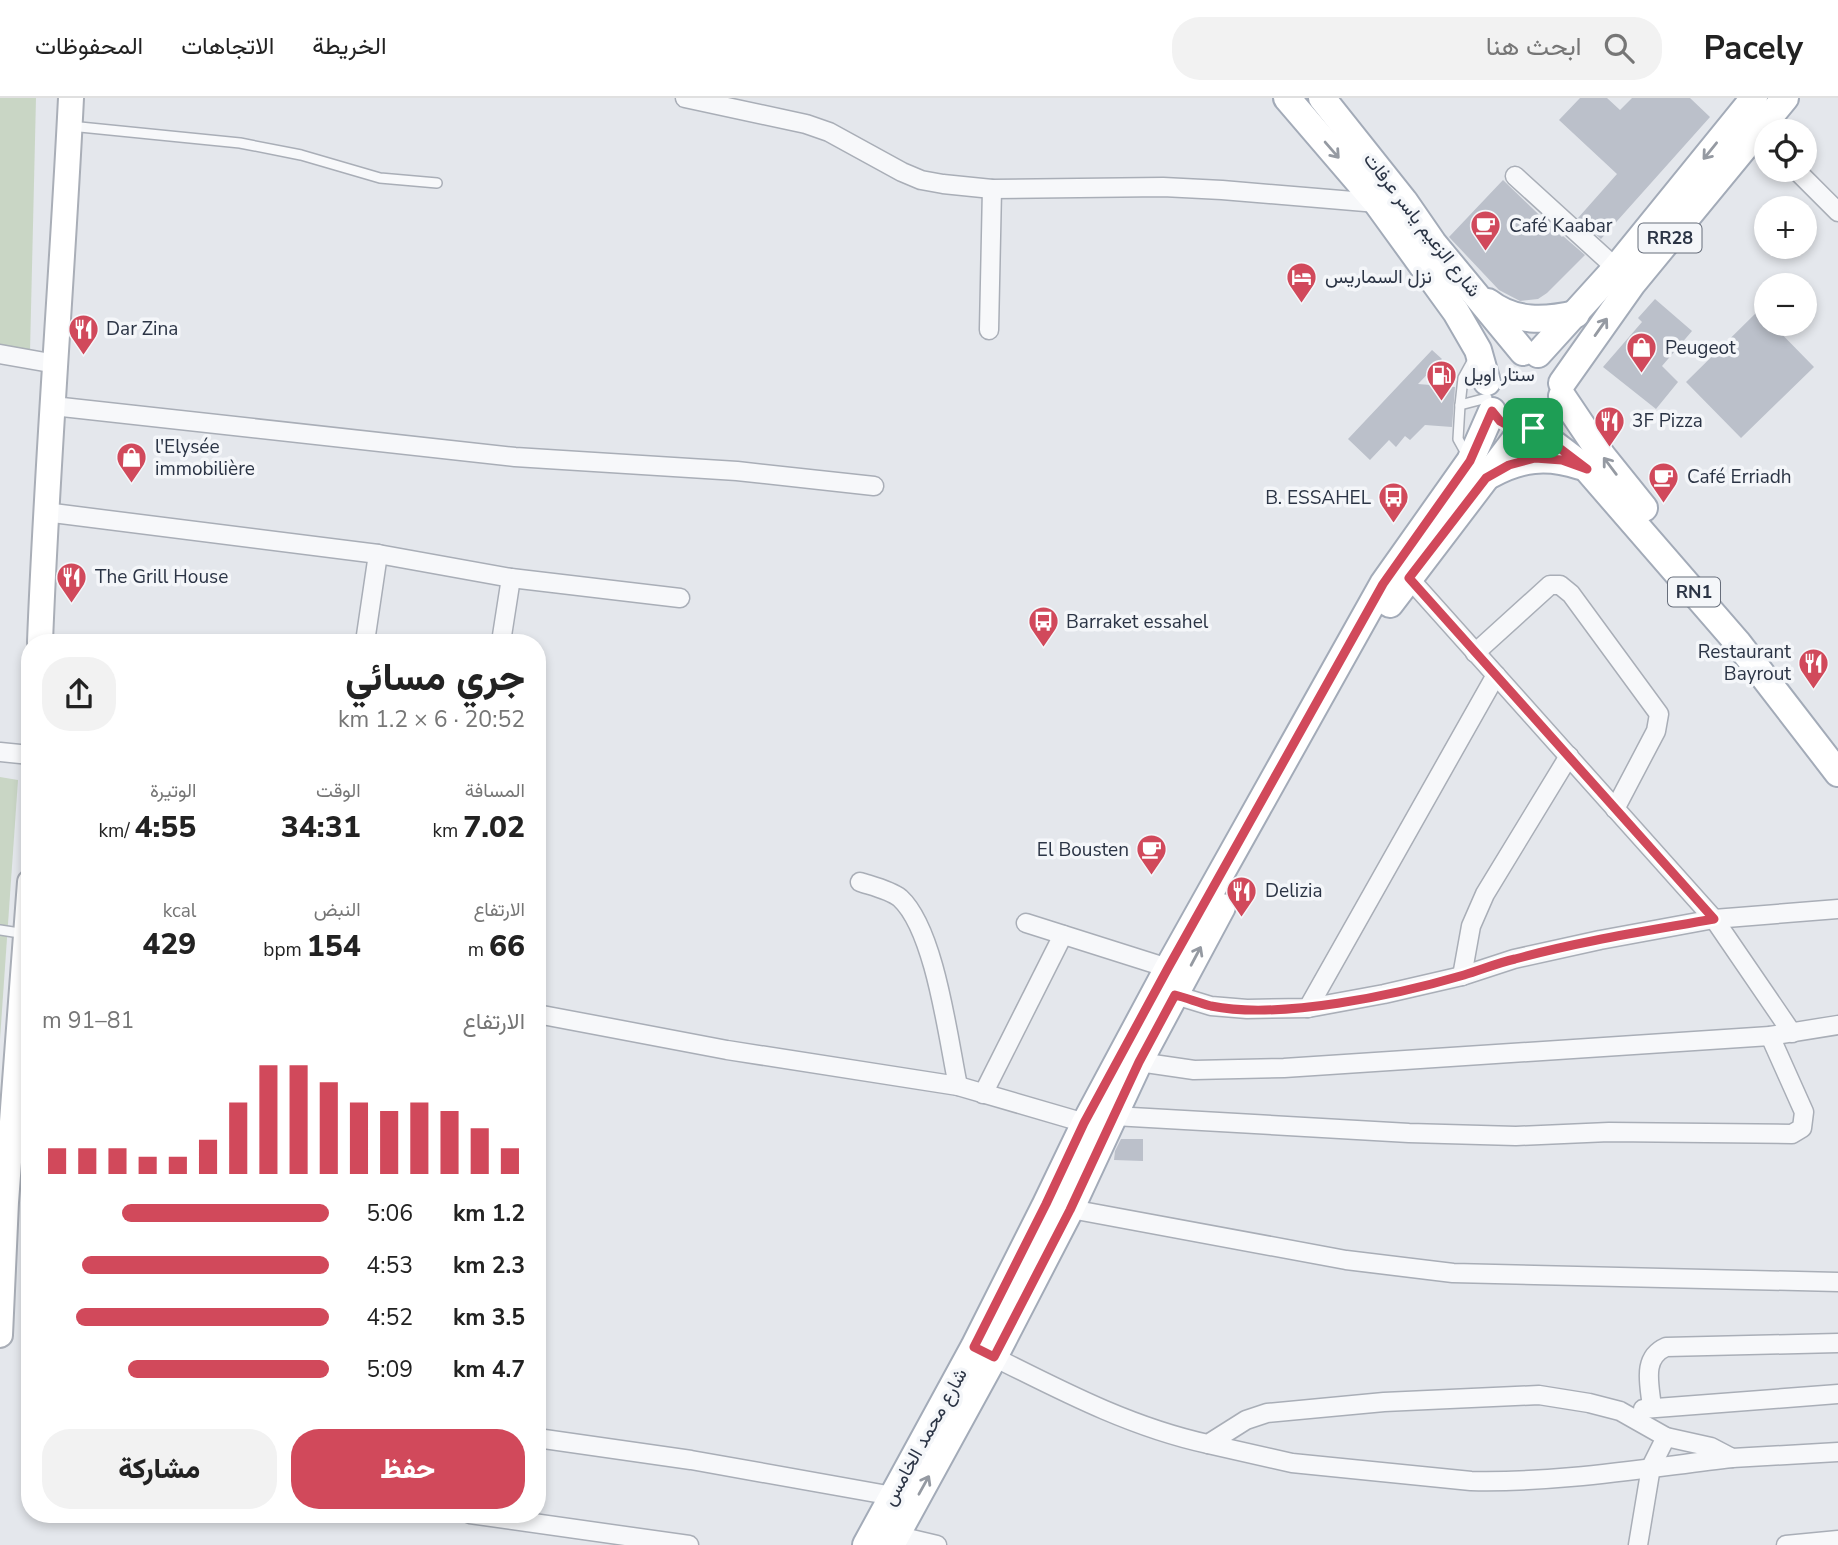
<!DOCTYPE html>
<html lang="ar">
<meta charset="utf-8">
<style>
:root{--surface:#fff;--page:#f2f2f2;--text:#222;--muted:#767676;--line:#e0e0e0;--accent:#d1495b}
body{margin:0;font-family:"Nunito Sans",Vazirmatn,sans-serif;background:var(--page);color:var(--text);direction:rtl;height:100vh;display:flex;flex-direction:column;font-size:26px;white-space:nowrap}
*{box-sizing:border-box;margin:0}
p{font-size:23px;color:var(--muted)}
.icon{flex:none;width:38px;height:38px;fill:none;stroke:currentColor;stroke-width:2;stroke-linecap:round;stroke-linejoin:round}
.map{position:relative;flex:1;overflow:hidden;direction:ltr}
.drawer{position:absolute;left:21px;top:536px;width:525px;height:889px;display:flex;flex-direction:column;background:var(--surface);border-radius:28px;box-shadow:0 4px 10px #0003;direction:rtl}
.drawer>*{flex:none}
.buttons{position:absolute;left:1754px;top:21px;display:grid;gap:14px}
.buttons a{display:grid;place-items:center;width:63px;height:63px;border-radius:50%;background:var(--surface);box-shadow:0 4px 10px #0003;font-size:35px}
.pin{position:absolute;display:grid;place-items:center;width:60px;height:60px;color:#fff;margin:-30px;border-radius:14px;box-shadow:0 4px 10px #0006}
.round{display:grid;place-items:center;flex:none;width:74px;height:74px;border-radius:28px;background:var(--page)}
.headline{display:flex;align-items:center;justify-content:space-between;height:119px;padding:0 21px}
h1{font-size:38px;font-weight:800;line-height:52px}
.stats{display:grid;grid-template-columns:repeat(3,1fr);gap:10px;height:119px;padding:7px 21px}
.stats div{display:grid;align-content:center}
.stats b{font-size:30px;font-weight:800}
.stats small{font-size:19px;font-weight:400}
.stats p{font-size:19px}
.chart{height:196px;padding:14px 21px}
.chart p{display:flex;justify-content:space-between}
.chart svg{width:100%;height:126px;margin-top:7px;stroke:var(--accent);stroke-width:6}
.button{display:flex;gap:14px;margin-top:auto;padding:14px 21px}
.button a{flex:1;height:80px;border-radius:28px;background:var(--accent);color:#fff;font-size:28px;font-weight:800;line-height:80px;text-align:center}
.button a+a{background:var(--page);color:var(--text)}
ul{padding:0 21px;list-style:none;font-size:23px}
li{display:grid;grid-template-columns:112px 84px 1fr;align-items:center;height:52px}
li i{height:18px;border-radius:9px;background:var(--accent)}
header{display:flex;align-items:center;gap:42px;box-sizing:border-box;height:98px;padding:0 35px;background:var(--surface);border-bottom:2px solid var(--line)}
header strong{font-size:33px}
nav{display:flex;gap:38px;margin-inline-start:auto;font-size:24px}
.search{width:490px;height:63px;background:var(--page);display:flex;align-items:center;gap:18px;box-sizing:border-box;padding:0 24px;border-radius:28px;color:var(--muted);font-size:26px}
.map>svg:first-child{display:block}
</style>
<header>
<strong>Pacely</strong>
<div class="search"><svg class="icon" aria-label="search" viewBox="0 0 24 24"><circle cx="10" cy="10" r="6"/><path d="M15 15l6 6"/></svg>ابحث هنا</div>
<nav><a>الخريطة</a><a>الاتجاهات</a><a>المحفوظات</a></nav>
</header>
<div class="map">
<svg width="1838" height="1447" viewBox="0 0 1838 1447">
<rect width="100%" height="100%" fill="#e4e7ec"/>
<g fill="#c9d6c5">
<path d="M0 0H36L30 254 0 248Z"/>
<path d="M0 679 18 682 0 941Z"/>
</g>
<g fill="#bbc0ca">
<path d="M1580 0H1607L1620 12 1632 0H1690L1710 19 1601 141 1578 120 1617 76 1559 22Z"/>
<path d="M1503 82 1562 139 1563 138 1585 157 1547 195 1538 201 1520 203 1499 192 1449 139Z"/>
<path d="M1655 201 1692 233 1662 268 1678 284 1656 311 1603 269 1642 224 1638 220Z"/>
<path d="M1759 212 1766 219V226H1772L1814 269 1741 340 1686 284Z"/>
<path d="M1432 252 1442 261 1418 286 1455 289 1452 329 1425 327 1410 342 1405 338 1396 349 1389 342 1370 362 1348 341Z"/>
<path d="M1121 1041H1143V1063L1114 1062 1115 1053Z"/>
</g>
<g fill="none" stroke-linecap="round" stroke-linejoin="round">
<defs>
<g id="service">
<path d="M70 28 240 45 301 57 380 80 437 85"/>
<path d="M1460 307 1487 300"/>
<path d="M1468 359 1458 341 1460 307 1463 280 1474 260"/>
<path d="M0 832 26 836"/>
</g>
<g id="minor">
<path d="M685 0 806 26 829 34 902 74 921 82 943 86 992 91 1163 89 1222 92 1377 105"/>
<path d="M1796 72 1838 114"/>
<path d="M1515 78 1616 170"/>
<path d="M989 232 992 91"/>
<path d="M0 256 56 266"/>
<path d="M53 308 515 359 737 373 874 388"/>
<path d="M45 414 378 456 511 480 680 500"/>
<path d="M1409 480 1714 821 1792 935"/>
<path d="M365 544 378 456"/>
<path d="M501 544 511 480"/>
<path d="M1475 555 1550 487H1560L1571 496 1659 616 1656 633 1615 711"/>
<path d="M0 654 30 657"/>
<path d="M860 784C872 788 890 792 900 800 935 832 948 940 958 988"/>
<path d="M1026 825 1168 870"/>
<path d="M1462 878 1471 828 1485 796 1569 658"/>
<path d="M1175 897 1211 908 1247 911 1308 910 1384 896 1462 878 1514 861 1600 842 1714 821 1838 811"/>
<path d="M1308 910 1496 577"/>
<path d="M537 916 727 952 958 988 1085 1025"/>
<path d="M1139 964 1194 972 1284 970 1770 938 1838 927"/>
<path d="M983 996 1063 837"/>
<path d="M1114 1018 1409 1035 1516 1038 1609 1034 1792 1036 1802 1030 1804 1014 1770 938"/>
<path d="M1060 1109 1346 1162 1453 1175 1838 1184"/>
<path d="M986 1255C1058 1291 1129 1329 1208 1346L1246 1322 1267 1315 1384 1304 1539 1297 1589 1305 1620 1313 1666 1339 1711 1349 1732 1360 1838 1354"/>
<path d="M1652 1310C1650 1287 1641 1260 1666 1249L1838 1245"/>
<path d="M1643 1311 1838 1296"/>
<path d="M537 1340 691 1362 893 1398"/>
<path d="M1208 1346 1292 1365 1471 1383C1558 1385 1646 1370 1732 1360"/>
<path d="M470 1416 689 1447"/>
<path d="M886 1435 937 1447"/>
<path d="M1638 1447 1651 1369 1666 1339"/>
<path d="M1786 1447 1838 1442"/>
</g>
<g id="secondary">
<path d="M40 544C47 363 62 182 71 0"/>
<path d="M0 1237 6 1104 30 784"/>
</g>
<g id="primary">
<path d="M1287 0 1377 105 1456 214 1478 252 1487 284"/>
<path d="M1322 0 1404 103 1433 145 1523 254"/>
<path d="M1488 204C1515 225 1545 223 1576 216"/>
<path d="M1538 256 1616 170 1754 0"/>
<path d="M1562 285 1632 186 1785 0"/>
<path d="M1562 298 1603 359 1644 410"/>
<path d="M1533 330 1587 371 1737 544 1838 675"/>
<path d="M1490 377C1520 360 1547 357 1580 368"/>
<path d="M1390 506 1523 331"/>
<path d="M866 1447 974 1249 1046 1106 1085 1025 1168 870 1383 486 1470 363 1492 313"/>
<path d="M891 1447 994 1259 1070 1112 1139 964 1222 809"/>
</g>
</defs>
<use href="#service" stroke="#a9aeb7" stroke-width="12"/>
<use href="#minor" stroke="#a9aeb7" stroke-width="21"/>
<use href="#secondary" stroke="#a9aeb7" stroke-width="28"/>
<use href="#primary" stroke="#a3abb8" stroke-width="30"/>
<use href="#service" stroke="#f7f8fa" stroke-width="9"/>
<use href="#minor" stroke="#f7f8fa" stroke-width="18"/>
<use href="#secondary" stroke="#fff" stroke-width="24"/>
<use href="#primary" stroke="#fff" stroke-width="26"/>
</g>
<defs><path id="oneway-shaft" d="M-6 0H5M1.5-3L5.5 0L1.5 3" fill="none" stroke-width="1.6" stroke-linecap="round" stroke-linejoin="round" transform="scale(1.75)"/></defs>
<g stroke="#959aa2">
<use href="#oneway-shaft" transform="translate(1332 52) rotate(49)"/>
<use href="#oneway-shaft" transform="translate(1710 53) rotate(129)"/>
<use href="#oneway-shaft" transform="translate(1601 229) rotate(-55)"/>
<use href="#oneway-shaft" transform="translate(1610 368) rotate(-127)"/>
<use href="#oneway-shaft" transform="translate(1196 858) rotate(-62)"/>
<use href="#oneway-shaft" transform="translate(924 1387) rotate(-61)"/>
</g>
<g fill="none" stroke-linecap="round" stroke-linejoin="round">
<defs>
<path id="route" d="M1492 313 1500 323 1511 329 1533 330 1587 371 1562 362 1535 360 1509 367 1486 380 1409 480 1714 821C1647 833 1580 843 1515 861 1497 865 1481 872 1464 877 1396 897 1280 922 1211 908 1199 905 1187 900 1175 897L1139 964 1070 1112 994 1259 974 1249 1046 1106 1084 1025 1168 870 1383 486 1470 363Z"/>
</defs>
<use href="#route" stroke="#fff" stroke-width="14"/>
<use href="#route" stroke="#d1495b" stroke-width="9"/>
</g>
<defs>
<symbol id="cafe-pin" viewBox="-11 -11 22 30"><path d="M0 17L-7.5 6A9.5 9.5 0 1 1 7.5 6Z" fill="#d1495b" stroke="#f4f6f9"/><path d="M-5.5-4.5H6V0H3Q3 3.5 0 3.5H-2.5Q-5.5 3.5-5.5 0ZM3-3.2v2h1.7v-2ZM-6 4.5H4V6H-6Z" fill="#fff"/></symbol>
<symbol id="hotel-pin" viewBox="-11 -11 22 30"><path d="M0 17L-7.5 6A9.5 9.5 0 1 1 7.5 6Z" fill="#d1495b" stroke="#f4f6f9"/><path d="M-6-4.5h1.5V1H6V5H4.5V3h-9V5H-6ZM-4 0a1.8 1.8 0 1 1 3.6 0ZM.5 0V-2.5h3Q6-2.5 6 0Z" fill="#fff"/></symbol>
<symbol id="restaurant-pin" viewBox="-11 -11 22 30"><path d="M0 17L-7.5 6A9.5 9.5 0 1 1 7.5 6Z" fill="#d1495b" stroke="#f4f6f9"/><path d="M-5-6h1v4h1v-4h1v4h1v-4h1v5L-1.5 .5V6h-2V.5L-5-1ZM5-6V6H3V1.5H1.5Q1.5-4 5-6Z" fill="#fff"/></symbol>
<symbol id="shop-pin" viewBox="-11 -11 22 30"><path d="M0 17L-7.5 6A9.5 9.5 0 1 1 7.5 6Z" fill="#d1495b" stroke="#f4f6f9"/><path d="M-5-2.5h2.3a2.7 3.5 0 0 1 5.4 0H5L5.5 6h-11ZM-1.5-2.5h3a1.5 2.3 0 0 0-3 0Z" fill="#fff"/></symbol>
<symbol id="fuel-pin" viewBox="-11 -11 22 30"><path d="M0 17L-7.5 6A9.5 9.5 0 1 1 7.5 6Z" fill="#d1495b" stroke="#f4f6f9"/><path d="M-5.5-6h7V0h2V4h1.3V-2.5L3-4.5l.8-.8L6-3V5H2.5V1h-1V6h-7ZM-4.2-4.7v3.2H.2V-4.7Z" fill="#fff"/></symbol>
<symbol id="bus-pin" viewBox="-11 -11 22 30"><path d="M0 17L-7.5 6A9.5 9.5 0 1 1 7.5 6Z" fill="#d1495b" stroke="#f4f6f9"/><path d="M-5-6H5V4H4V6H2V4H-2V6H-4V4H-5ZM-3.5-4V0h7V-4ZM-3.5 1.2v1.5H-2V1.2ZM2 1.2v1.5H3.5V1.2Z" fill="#fff"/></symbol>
</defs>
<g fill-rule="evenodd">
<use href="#cafe-pin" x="1468" y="110" width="35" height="47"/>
<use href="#hotel-pin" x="1284" y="162" width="35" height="47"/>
<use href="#restaurant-pin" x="66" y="214" width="35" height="47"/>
<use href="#shop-pin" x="1624" y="232" width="35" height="47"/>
<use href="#fuel-pin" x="1424" y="260" width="35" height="47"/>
<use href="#restaurant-pin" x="1592" y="306" width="35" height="47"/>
<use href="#shop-pin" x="114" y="342" width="35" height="47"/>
<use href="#cafe-pin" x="1646" y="362" width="35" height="47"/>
<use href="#bus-pin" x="1376" y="382" width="35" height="47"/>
<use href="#restaurant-pin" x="54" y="462" width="35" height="47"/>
<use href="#bus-pin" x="1026" y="506" width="35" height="47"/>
<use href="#restaurant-pin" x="1796" y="548" width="35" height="47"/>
<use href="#cafe-pin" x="1134" y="734" width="35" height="47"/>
<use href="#restaurant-pin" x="1224" y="776" width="35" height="47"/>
</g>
<g text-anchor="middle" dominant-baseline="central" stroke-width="7" stroke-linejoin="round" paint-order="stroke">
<g fill="#f4f6f9" stroke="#676e7b" stroke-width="2">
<rect x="1638.5" y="125.5" width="63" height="29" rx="5"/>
<rect x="1668" y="479.5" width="52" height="29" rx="5"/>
</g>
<g font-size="18" font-weight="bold" fill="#2b3445">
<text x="1670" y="140">RR28</text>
<text x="1694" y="494">RN1</text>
</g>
<g font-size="19" fill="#2b3445" stroke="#f4f6f9">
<text transform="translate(1422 127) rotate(52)">شارع الزعيم ياسر عرفات</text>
<text transform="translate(925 1339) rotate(-61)">شارع محمد الخامس</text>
</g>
<g font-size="19" fill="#2b3445" stroke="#f4f6f9" text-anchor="start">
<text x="1509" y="128">Café Kaabar</text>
<text x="1325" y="179">نزل السماريس</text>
<text x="106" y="231">Dar Zina</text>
<text x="1665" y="250">Peugeot</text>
<text x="1464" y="277">ستار اويل</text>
<text x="1632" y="323">3F Pizza</text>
<text x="155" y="349">l'Elysée<tspan x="155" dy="22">immobilière</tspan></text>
<text x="1687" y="379">Café Erriadh</text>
<text x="1371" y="400" text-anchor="end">B. ESSAHEL</text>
<text x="95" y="479">The Grill House</text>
<text x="1066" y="524">Barraket essahel</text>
<text x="1791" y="554" text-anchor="end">Restaurant<tspan x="1791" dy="22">Bayrout</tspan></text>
<text x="1129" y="752" text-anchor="end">El Bousten</text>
<text x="1265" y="793">Delizia</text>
</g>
</g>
</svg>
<div class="buttons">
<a><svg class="icon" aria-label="locate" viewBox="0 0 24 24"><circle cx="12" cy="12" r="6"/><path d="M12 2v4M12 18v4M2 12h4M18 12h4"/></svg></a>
<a>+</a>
<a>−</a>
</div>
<div class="pin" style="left:1533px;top:330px;background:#1e9e55"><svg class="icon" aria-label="arrive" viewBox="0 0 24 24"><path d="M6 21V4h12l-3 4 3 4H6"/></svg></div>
<section class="drawer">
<div class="headline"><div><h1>جري مسائي</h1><p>20:52 · 6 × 1.2 km</p></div><a class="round"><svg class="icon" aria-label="share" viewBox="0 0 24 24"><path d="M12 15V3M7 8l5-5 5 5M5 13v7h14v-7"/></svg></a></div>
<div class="stats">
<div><p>المسافة</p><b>7.02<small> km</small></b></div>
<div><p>الوقت</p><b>34:31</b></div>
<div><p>الوتيرة</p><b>4:55<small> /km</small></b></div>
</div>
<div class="stats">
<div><p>الارتفاع</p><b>66<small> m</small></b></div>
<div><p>النبض</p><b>154<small> bpm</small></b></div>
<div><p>kcal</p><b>429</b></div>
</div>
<div class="chart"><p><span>الارتفاع</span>81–91 m</p>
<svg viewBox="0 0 160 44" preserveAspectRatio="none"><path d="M5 44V35M15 44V35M25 44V35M35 44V38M45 44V38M55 44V32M65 44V19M75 44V6M85 44V6M95 44V12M105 44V19M115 44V22M125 44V19M135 44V22M145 44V28M155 44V35"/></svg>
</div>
<ul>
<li><b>1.2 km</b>5:06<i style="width:72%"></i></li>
<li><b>2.3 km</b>4:53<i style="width:86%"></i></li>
<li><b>3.5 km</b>4:52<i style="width:88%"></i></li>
<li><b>4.7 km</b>5:09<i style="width:70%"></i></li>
</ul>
<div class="button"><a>حفظ</a><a>مشاركة</a></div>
</section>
</div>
